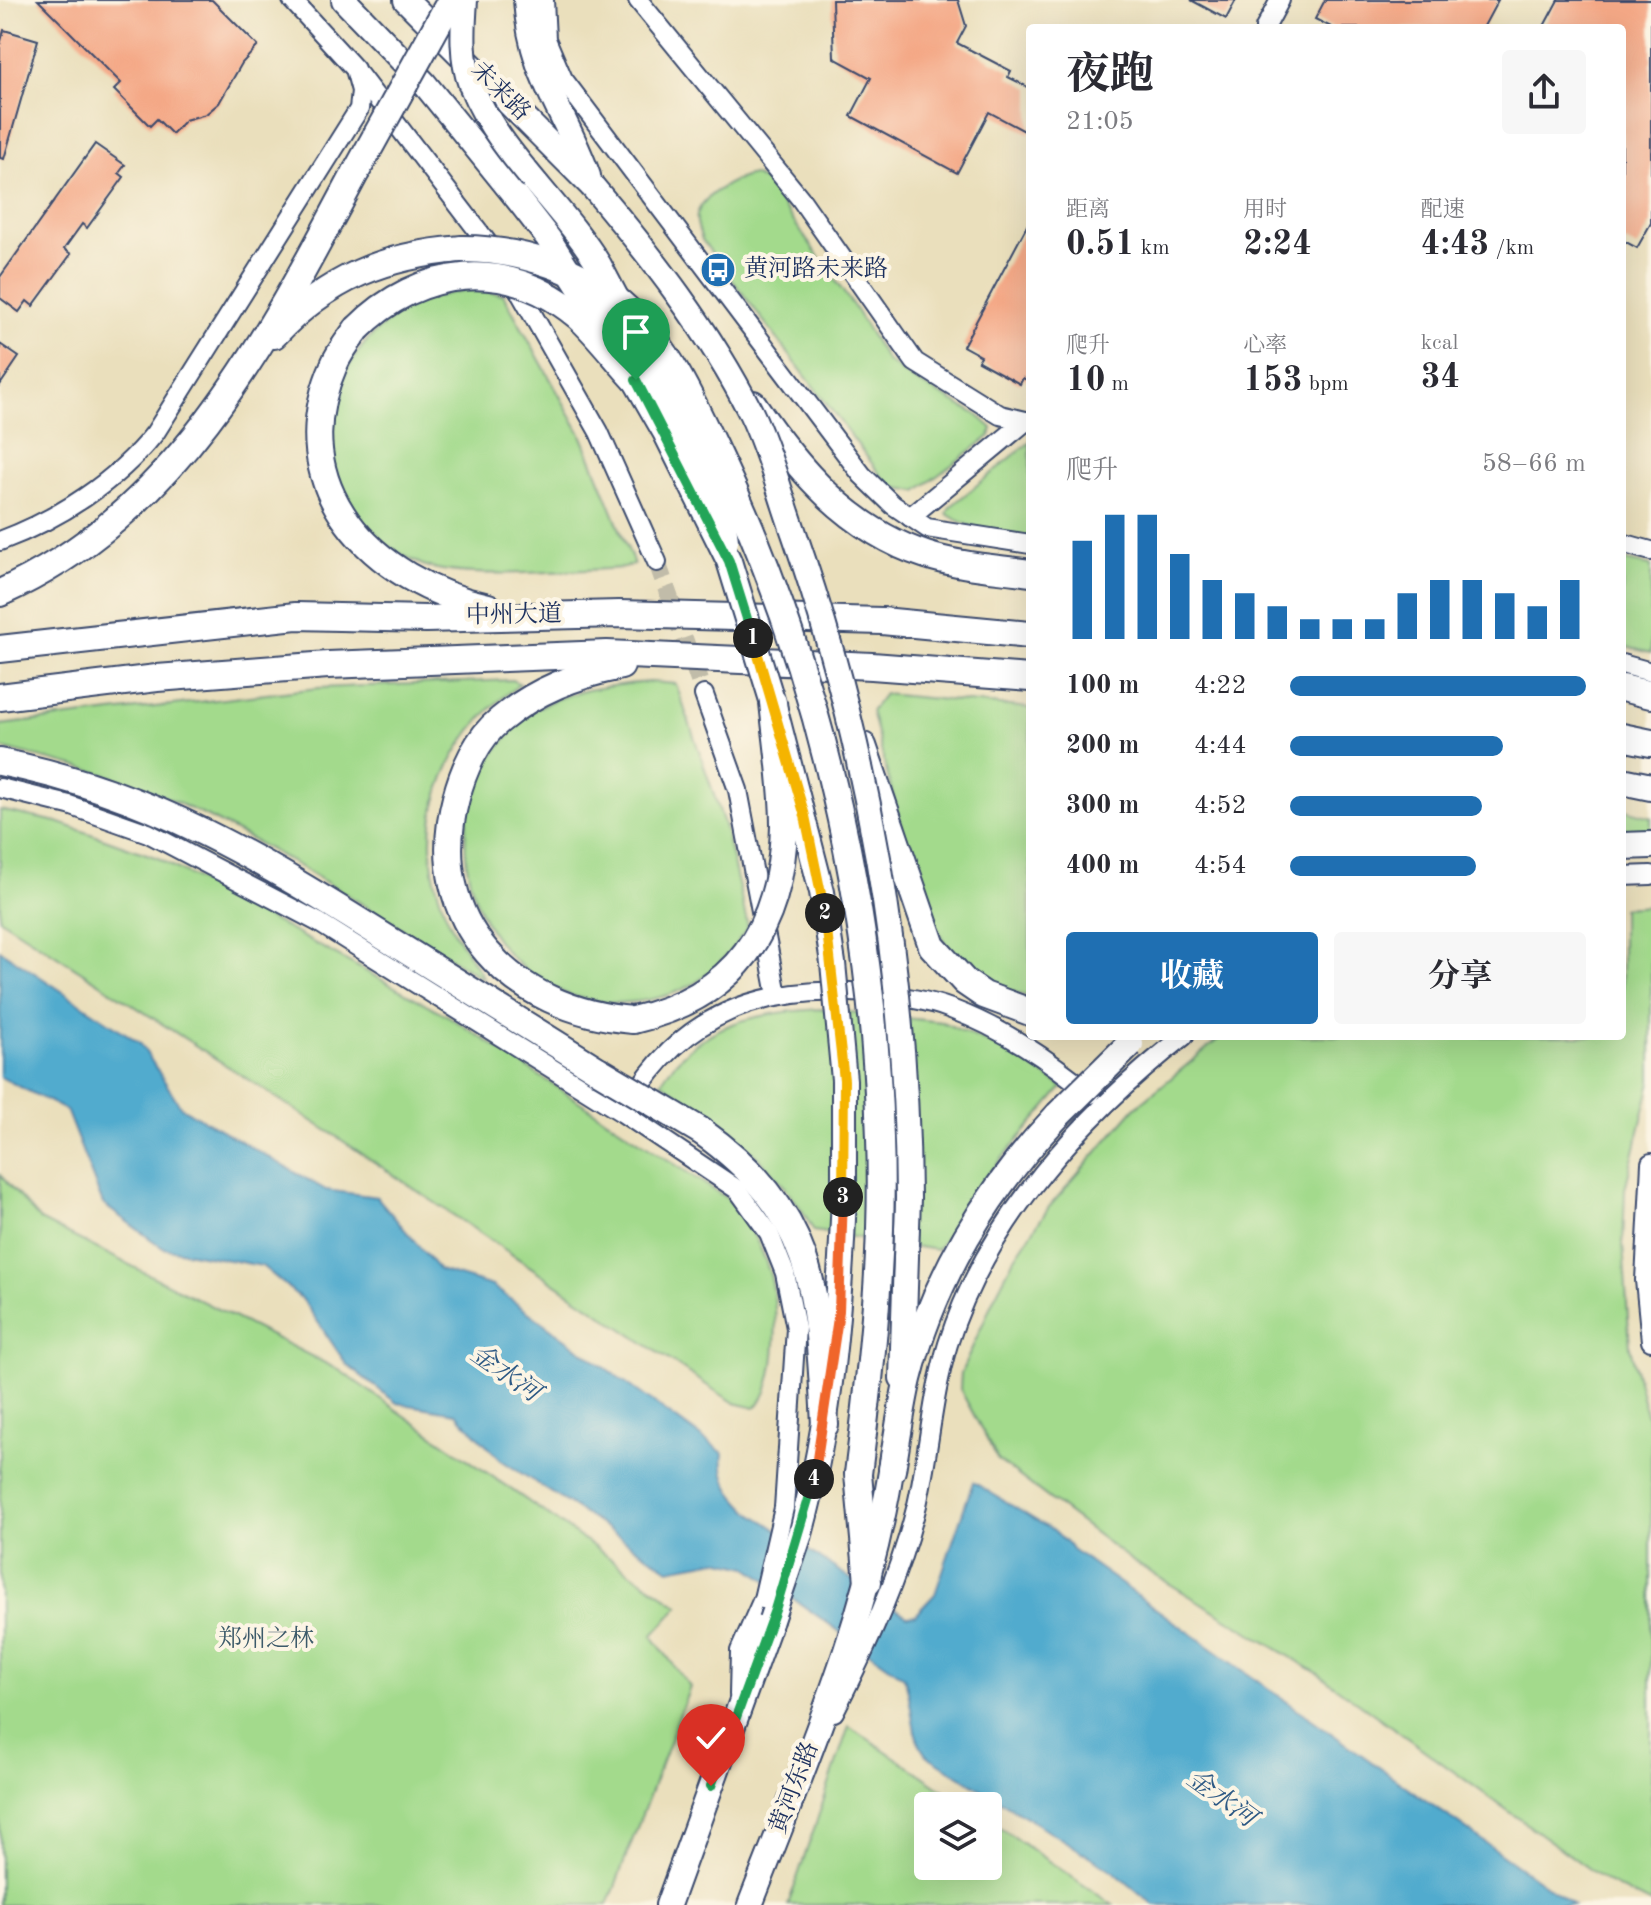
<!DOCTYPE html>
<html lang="zh">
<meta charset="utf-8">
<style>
:root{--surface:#fff;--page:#f7f7f7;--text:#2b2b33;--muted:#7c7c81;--accent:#1f6fb2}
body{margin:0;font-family:"Old Standard TT","Noto Serif SC",serif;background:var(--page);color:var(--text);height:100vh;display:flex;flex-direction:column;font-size:30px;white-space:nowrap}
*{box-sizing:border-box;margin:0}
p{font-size:26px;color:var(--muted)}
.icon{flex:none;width:44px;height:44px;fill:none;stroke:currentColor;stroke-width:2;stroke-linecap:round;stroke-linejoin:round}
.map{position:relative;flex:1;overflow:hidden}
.drawer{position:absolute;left:1026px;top:24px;width:600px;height:1016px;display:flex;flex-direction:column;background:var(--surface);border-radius:8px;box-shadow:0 8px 32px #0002}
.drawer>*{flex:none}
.controls{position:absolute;left:914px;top:1792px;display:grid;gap:16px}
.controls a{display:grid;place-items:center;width:88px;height:88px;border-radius:8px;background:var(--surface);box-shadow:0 8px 32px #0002;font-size:40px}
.pin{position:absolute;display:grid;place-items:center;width:68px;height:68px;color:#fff;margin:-82px -34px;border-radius:50% 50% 50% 0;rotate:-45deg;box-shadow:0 0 8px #0007}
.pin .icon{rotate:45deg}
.km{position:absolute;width:40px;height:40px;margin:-20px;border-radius:50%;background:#222;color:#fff;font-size:22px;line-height:40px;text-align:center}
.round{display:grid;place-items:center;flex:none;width:84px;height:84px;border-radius:8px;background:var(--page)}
.headline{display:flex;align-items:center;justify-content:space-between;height:136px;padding:0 40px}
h1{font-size:44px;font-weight:700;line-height:60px}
.metrics{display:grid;grid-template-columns:repeat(3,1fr);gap:12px;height:136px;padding:8px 40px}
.metrics div{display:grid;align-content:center}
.metrics b{font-size:34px;font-weight:700}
.metrics small{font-size:22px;font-weight:400}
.metrics p{font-size:22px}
.chart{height:224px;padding:16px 40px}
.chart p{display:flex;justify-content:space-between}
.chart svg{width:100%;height:144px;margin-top:8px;stroke:var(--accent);stroke-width:6}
.button{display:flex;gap:16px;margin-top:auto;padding:16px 40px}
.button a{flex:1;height:92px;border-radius:8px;background:var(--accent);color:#fff;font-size:32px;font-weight:700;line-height:92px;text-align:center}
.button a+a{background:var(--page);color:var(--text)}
ul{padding:0 40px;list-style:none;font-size:26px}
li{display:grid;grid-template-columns:128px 96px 1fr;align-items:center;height:60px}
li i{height:20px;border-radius:10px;background:var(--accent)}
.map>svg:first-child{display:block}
</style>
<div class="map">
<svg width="1651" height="1905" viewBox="0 0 1651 1905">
<rect width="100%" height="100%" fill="#fcf5e5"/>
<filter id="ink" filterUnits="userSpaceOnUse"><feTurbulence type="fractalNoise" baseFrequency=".0125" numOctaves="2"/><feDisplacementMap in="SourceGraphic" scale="16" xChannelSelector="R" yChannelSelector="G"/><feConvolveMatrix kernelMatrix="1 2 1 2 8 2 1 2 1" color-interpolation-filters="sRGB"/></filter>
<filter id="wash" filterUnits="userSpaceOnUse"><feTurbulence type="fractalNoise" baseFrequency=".006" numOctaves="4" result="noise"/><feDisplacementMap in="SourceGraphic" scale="32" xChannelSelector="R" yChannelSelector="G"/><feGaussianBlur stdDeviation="1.8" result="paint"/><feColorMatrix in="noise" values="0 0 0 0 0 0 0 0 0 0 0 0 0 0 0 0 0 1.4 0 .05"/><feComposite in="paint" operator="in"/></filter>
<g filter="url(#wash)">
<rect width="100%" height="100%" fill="#eadfbc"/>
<g fill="#a3da8c" stroke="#5f8475" stroke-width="2">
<path d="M753 175 766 182 854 307 887 361 912 379 976 414 992 428 990 436 917 491 890 487 702 240C700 232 695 223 697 215 702 195 735 178 753 175Z"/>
<path d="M467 290 503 294 581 434 634 564 624 568C575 570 464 581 423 565 276 503 314 310 467 290Z"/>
<path d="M1030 442V537C1001 533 972 531 947 514L950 507Z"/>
<path d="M1622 560 1651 566V653L1622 646Z"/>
<path d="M512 680 520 684C442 740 407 829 449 921 458 941 473 960 484 979 380 916 276 846 165 797 113 773 55 761 0 748V725L318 688Z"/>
<path d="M650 682 676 684 724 824 748 927C717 974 688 997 631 1002 494 1014 414 844 503 742 512 731 521 719 533 711 565 690 612 685 650 682Z"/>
<path d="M884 694 1030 708V997C1003 990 976 975 955 955 918 919 887 767 871 711Z"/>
<path d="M1622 809 1651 817V832L1622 834Z"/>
<path d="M0 810 57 822 158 858 450 1017 731 1201C748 1223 761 1244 769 1271 779 1301 780 1386 755 1408L735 1403 714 1390 337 1137 0 919Z"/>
<path d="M1651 906V1082L1625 1189 1623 1244 1630 1347 1651 1433V1904L1607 1882 1317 1673 1132 1561 998 1460 960 1389 961 1373 995 1296 1013 1261 1049 1207 1136 1107 1222 1036H1622V908Z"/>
<path d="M822 1009 942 1022 1007 1051 1063 1087 982 1182 937 1250 814 1231C781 1167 719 1122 661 1082 698 1023 757 1012 822 1009Z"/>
<path d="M0 1175 40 1220 339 1370 679 1606 652 1636 690 1687 608 1905H0Z"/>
<path d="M849 1726 967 1806H928V1866H988V1820L1113 1905H788Z"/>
</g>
<path fill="#51abce" stroke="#366d96" stroke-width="2" d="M0 950 140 1043 181 1107 326 1190 377 1197 439 1270 492 1286 723 1453C720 1478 731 1494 749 1511L907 1616 915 1615 935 1594 973 1482 1055 1532 1072 1549 1573 1905H1154L1113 1871 926 1755C909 1732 914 1704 904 1677L748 1567 717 1560 669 1569 501 1460 456 1413 397 1403 347 1365 303 1300 262 1266 163 1248 103 1204 66 1110 0 1077Z"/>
<g id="blocks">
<g fill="#f4a886">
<path d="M38 0H212L258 46 242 63 219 103 206 114 185 120 172 134 157 119 150 126 114 90 121 83Z"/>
<path d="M832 0H958L966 26 957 43 1011 71 1008 77 1030 88V134L989 112 957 173 851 116 871 78 834 58Z"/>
<path d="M1191 0H1236L1226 19Z"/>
<path d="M1325 0H1498L1483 28H1333L1315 19Z"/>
<path d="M1558 0H1651V223L1637 248 1622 240V28H1543Z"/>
<path d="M4 30 38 40 4 159 0 158V45Z"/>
<path d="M95 144 125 165 119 173 124 177 87 228 82 224 64 249 71 254 33 306 27 301 19 312 0 298V277Z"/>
<path d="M1030 220V382L1023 378 1020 384 978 361 981 356 963 346Z"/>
<path d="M0 344 19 357 0 385Z"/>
</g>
</g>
</g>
<g filter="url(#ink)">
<use href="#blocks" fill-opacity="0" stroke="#3a496c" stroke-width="2"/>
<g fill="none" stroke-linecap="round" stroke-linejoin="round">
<path stroke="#c1bca9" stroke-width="18" stroke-dasharray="18 9" stroke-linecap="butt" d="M657 562 704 695"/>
<defs>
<g id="minor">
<path d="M544 0 546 39 563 79 862 475 893 505 927 528 1030 544"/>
<path d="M638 0 800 198 915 362 1000 415 1030 422"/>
<path d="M1265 28 1280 0"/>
<path d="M359 75 505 266 599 432 657 562"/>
<path d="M910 517 1026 421"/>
<path d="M0 541C59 519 116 482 155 433L359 109 361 91 355 69 292 0"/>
<path d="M1622 543 1651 551"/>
<path d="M1622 664 1651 672"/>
<path d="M704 695 738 790 777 995"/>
<path d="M0 788 69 805 148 833 318 922 623 1113 738 1190 769 1233 785 1273 796 1328 784 1508"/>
<path d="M1622 876 1651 875"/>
<path d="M630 1103C682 1012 767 984 868 993 896 996 925 999 951 1009 1004 1029 1048 1059 1091 1094"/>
<path d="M1651 1163 1645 1280 1651 1341"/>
<path d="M739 1695 740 1651 763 1599"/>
<path d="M834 1712C868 1645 899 1578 917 1505 929 1452 932 1396 948 1344 987 1220 1083 1115 1184 1036"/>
</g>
<g id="major">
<path d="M344 0 424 83 517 198"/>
<path d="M406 0 592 186"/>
<path d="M526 0C531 77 564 108 588 176"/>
<path d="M902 1378 908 1197"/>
<path d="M800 1534C831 1422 840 1309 844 1193"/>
<path d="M668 1905 771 1620"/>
<path d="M750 1905C807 1758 873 1608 894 1451"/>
</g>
<g id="highway">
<path d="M357 329C349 340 339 352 334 365 280 487 373 582 488 607"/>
<path d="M274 335C328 278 385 255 462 249"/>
<path d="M753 404C797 469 849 530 926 555 959 566 996 568 1030 573"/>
<path d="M0 593C179 513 268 337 356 172"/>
<path d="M0 649 296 616 426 619 619 614 882 621 1030 635"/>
<path d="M621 666C576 675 536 690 500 720 477 738 463 771 456 798 423 922 513 1011 633 1020"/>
<path d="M1622 688 1651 695"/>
<path d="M0 697 157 678 328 665 607 654 872 666 1030 678"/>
<path d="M1622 737 1651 743"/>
<path d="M863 746 932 946 965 982 984 995 1030 1012"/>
<path d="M0 762C152 792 262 860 391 941 460 984 529 1027 598 1070"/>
<path d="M1622 781 1651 787"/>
<path d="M1622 846 1651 845"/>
<path d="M701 1131C817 1214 818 1293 825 1425"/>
<path d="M892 1470C897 1440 901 1409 908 1379 933 1279 988 1189 1058 1115"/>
<path d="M858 1474 868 1582"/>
</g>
</defs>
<use href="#minor" stroke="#3a496c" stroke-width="22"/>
<use href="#major" stroke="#3a496c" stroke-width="28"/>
<use href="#highway" stroke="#3a496c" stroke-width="30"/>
<use href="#minor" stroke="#fff" stroke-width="18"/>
<use href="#major" stroke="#fff" stroke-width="24"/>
<use href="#highway" stroke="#fff" stroke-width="26"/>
<defs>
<path id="minor-bridge" d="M763 1599 784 1508"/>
<g id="major-bridge">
<path d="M465 0C463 28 461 59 471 85 498 153 561 203 599 265L721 498 726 541"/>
<path d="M592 186C652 257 709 330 751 413 769 450 780 494 794 533 868 745 907 972 908 1197"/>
<path d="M517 198 548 238 607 331 665 432 729 561 775 710 822 892 833 963 844 1080V1193"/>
<path d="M771 1620 800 1534"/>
</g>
<g id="highway-bridge">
<path d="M356 172 451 0"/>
<path d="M462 249C520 249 585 269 629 311 671 350 696 409 720 460 819 670 873 906 880 1138 884 1251 872 1363 858 1474"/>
<path d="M357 329C419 266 508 257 578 316 599 335 617 360 636 380"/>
<path d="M633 1020C735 997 782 929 784 825 784 785 777 743 773 702"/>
<path d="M598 1070 701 1131"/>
<path d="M1058 1115 1130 1044"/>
</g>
</defs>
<use href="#minor-bridge" stroke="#3a496c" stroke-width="22" stroke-linecap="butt"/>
<use href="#major-bridge" stroke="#3a496c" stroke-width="28" stroke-linecap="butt"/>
<use href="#highway-bridge" stroke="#3a496c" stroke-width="30" stroke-linecap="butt"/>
<use href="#minor-bridge" stroke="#fff" stroke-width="18"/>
<use href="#major-bridge" stroke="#fff" stroke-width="24"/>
<use href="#highway-bridge" stroke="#fff" stroke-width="26"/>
</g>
</g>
<g fill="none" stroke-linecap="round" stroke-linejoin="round" filter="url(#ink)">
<defs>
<path id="split-1" d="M636 380 729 561 753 638"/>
<path id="split-2" d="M753 638 805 816 825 913"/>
<path id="split-3" d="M825 913 844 1080 843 1197"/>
<path id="split-4" d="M814 1479 839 1311 843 1197"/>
<path id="split-5" d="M711 1786 775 1610 814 1479"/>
</defs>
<use href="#split-1" stroke="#fff" stroke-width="16"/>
<use href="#split-2" stroke="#fff" stroke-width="16"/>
<use href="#split-3" stroke="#fff" stroke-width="16"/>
<use href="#split-4" stroke="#fff" stroke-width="16"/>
<use href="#split-5" stroke="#fff" stroke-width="16"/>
<use href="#split-1" stroke="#22a559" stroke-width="10"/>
<use href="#split-2" stroke="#f5b400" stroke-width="10"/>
<use href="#split-3" stroke="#f5b400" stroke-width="10"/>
<use href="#split-4" stroke="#f0652b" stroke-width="10"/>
<use href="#split-5" stroke="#22a559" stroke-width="10"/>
</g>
<defs>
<symbol id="bus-disc" viewBox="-11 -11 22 22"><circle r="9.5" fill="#1f6fb2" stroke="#fcf5e5"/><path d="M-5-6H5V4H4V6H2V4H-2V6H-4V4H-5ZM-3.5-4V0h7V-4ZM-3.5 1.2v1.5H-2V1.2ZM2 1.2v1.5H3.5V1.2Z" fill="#fff"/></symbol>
</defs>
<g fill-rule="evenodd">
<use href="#bus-disc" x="698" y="250" width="40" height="40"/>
</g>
<g text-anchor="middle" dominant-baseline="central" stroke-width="8" stroke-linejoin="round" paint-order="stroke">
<g font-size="24" fill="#1b2f5e" stroke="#fcf5e5">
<text transform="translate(500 92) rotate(45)">未来路</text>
<text transform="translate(514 616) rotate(-1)">中州大道</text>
<text transform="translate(795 1788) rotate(-69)">黄河东路</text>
</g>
<g font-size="24" fill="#1b2f5e" stroke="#fcf5e5" text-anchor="start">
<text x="744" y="270">黄河路未来路</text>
</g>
<g font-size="24" fill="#3d5a6a" stroke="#fcf5e5">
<text x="266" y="1640">郑州之林</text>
</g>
<g font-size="26" font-style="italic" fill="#2e5a85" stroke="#fcf5e5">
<text transform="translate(505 1374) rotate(35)">金水河</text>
<text transform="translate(1221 1799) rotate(36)">金水河</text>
</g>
</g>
</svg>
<div class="controls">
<a><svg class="icon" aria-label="layers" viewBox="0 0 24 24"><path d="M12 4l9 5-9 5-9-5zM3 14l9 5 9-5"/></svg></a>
</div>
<div class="pin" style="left:636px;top:380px;background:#1e9e55"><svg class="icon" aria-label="arrive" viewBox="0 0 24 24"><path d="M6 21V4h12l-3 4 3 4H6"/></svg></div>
<div class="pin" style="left:711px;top:1786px;background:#d93025"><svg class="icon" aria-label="check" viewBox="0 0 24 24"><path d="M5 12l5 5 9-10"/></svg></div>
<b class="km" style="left:753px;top:638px">1</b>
<b class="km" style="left:825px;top:913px">2</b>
<b class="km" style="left:843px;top:1197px">3</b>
<b class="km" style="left:814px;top:1479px">4</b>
<section class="drawer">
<div class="headline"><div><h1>夜跑</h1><p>21:05</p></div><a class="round"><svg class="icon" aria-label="share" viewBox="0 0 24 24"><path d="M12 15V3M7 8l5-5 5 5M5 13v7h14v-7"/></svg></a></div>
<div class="metrics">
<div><p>距离</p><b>0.51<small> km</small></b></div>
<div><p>用时</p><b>2:24</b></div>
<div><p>配速</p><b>4:43<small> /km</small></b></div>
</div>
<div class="metrics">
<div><p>爬升</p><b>10<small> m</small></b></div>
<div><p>心率</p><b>153<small> bpm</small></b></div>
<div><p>kcal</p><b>34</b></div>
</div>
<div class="chart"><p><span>爬升</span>58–66 m</p>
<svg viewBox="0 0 160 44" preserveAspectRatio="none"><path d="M5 44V14M15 44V6M25 44V6M35 44V18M45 44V26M55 44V30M65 44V34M75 44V38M85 44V38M95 44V38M105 44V30M115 44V26M125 44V26M135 44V30M145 44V34M155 44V26"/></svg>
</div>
<ul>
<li><b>100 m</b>4:22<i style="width:100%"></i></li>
<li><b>200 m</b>4:44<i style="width:72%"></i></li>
<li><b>300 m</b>4:52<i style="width:65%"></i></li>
<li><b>400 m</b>4:54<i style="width:63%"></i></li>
</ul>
<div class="button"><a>收藏</a><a>分享</a></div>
</section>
</div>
